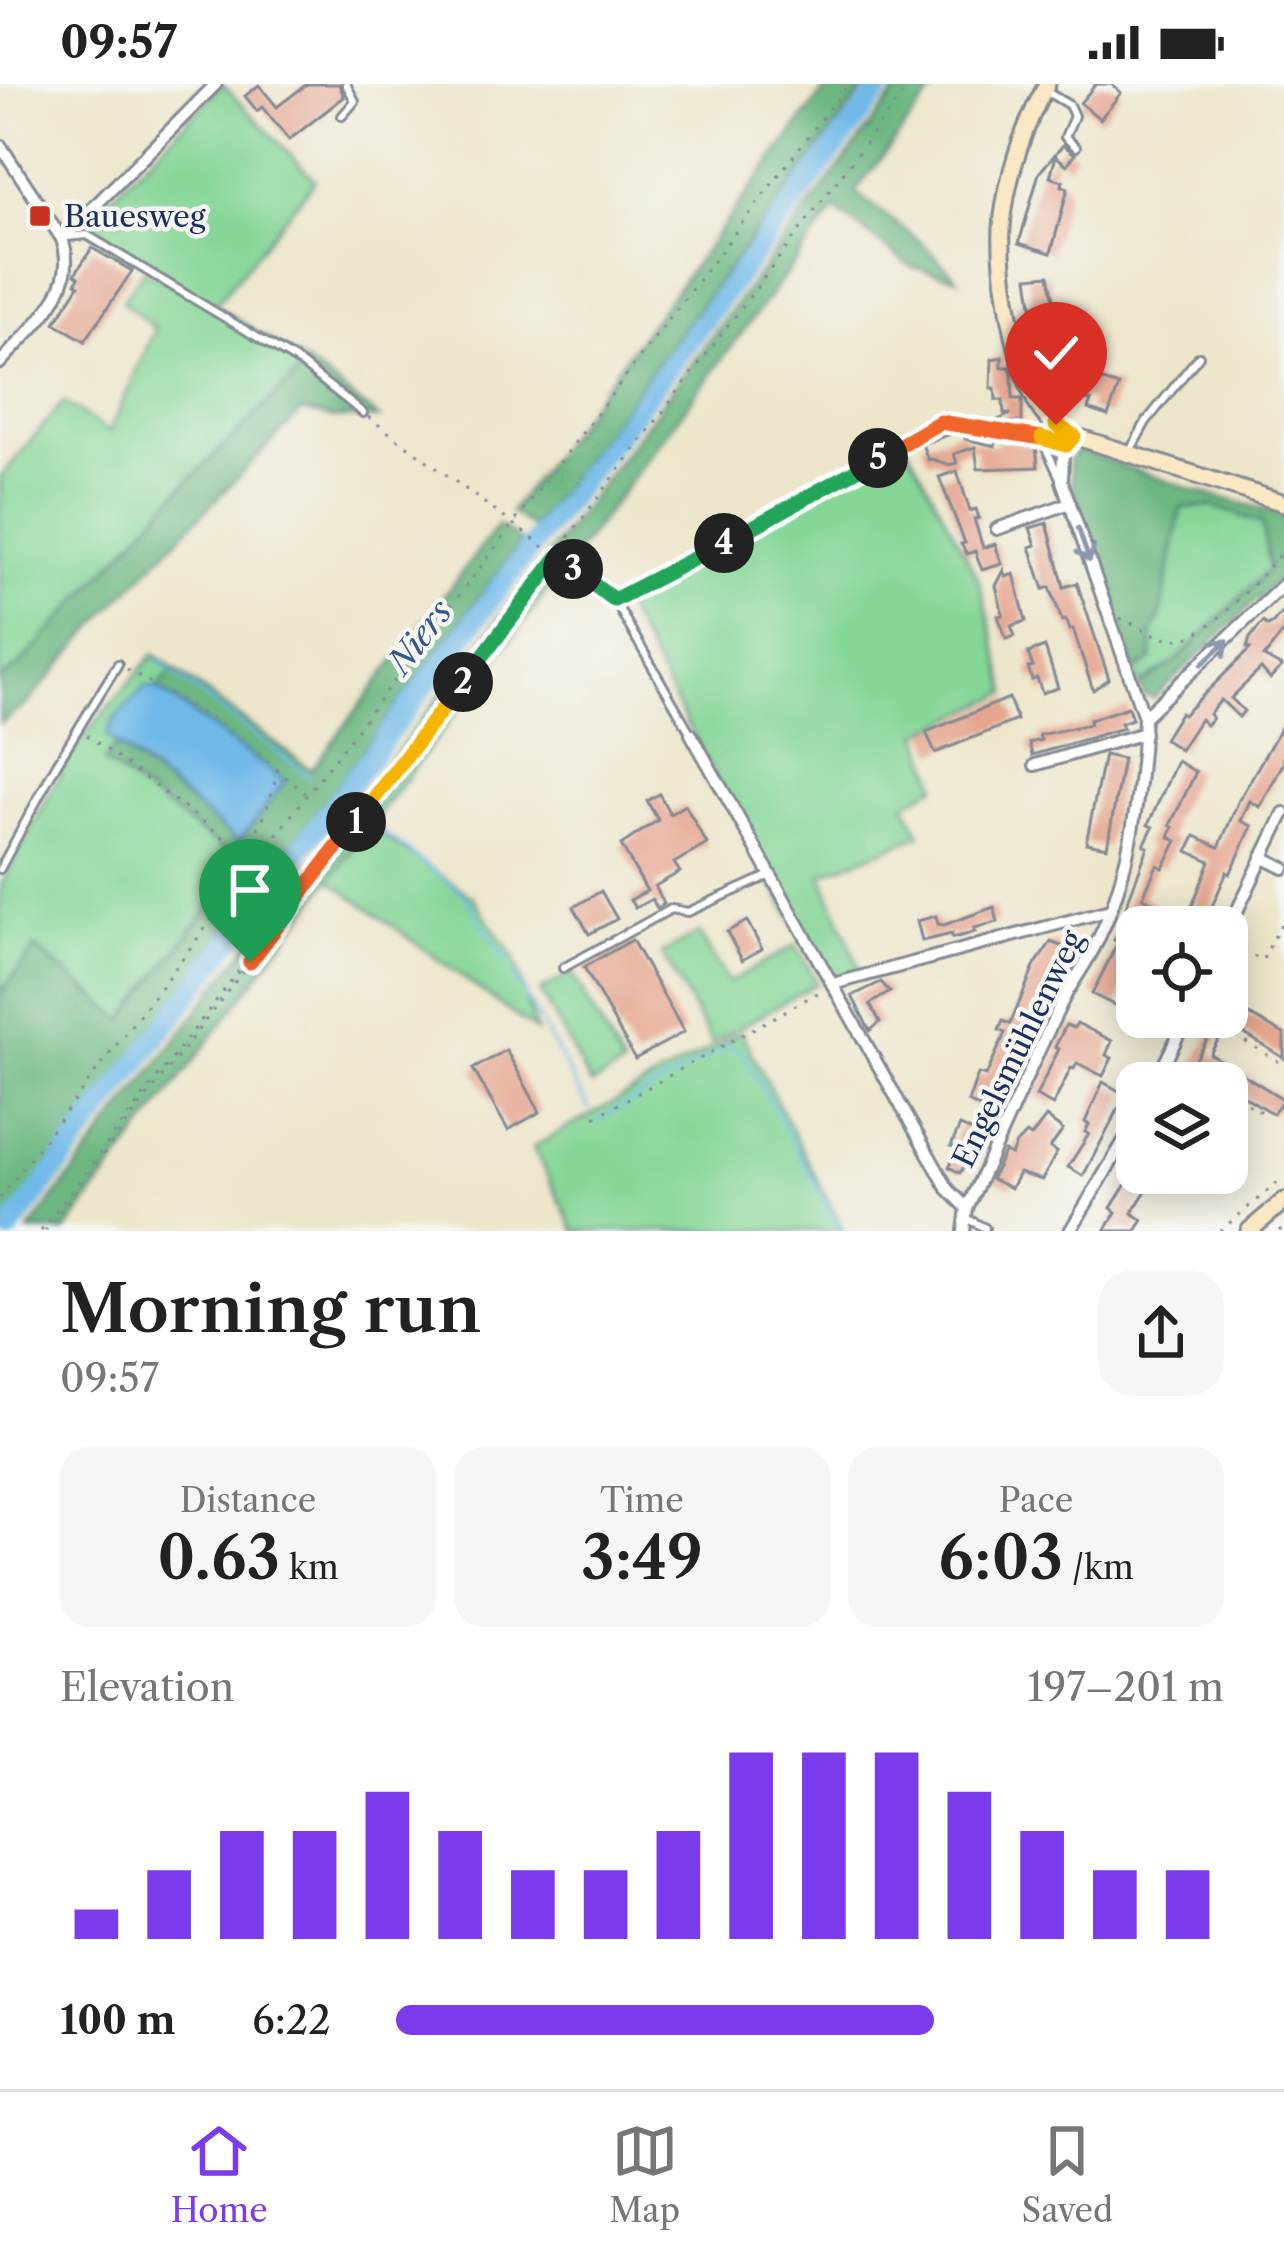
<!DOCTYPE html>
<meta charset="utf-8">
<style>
:root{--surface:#fff;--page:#f6f6f6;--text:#222;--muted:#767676;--line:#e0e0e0;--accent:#7c3aed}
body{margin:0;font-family:"Libre Caslon Text",serif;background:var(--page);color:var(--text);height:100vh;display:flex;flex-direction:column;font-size:45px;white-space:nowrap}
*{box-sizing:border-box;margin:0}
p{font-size:39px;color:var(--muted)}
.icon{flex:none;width:66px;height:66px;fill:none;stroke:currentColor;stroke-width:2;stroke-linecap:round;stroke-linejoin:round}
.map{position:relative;height:1147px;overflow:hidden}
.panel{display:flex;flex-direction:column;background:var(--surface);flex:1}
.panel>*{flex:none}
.tools{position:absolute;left:1116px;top:822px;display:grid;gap:24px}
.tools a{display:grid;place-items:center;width:132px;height:132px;border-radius:24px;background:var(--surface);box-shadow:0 6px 30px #0003;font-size:60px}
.pin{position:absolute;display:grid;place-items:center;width:102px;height:102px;color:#fff;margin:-123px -51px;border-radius:50% 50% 50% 0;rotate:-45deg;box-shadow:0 0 12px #0007}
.pin .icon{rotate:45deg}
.km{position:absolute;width:60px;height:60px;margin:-30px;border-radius:50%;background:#222;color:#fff;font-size:33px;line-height:60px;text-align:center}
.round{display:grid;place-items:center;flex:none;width:126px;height:126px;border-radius:36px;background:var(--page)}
.headline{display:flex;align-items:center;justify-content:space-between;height:204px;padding:0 60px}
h1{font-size:66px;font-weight:600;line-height:90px}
.figures{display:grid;grid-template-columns:repeat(3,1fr);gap:18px;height:204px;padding:12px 60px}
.figures div{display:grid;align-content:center;border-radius:30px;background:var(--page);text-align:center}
.figures b{font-size:60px;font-weight:600}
.figures small{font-size:33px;font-weight:400}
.figures p{font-size:33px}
.chart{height:336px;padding:24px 60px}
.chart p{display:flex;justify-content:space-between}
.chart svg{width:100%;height:216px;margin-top:12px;stroke:var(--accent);stroke-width:6}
ul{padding:0 60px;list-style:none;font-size:39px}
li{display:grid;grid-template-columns:192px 144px 1fr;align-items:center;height:90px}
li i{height:30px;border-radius:15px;background:var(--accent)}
.status{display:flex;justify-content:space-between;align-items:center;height:84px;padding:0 60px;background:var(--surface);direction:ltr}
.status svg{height:33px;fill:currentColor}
.dock{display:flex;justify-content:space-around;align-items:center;height:168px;border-top:3px solid var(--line);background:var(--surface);font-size:33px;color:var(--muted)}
.dock a{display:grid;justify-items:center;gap:6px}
.dock .active{color:var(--accent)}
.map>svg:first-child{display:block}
</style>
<div class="status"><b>09:57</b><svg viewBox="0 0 49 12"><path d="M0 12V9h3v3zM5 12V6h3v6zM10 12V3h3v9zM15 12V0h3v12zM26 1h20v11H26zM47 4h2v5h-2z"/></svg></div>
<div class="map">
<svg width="1284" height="1147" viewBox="0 0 1284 1147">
<rect width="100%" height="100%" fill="#f6f6f2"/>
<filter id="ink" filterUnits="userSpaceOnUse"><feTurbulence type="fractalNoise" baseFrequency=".00833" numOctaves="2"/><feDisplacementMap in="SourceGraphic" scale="24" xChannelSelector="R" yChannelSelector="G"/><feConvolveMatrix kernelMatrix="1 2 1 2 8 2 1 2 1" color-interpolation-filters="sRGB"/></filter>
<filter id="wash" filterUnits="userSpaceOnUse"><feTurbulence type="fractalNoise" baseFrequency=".004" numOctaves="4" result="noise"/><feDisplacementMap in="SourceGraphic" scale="48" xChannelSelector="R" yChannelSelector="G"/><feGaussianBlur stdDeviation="2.7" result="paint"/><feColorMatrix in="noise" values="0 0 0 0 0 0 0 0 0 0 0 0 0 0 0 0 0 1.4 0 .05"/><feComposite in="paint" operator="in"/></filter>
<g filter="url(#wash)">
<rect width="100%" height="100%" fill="#ede6cb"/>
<g fill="#85d697" stroke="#50827a" stroke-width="3">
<path d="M223 1 315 96 215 221 308 280 182 403 19 582 0 595V394L63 318 109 348 155 245 122 217 143 187 200 213 82 142Z"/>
<path d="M903 354 979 496 1008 609 920 649 937 701 905 720 921 751 822 790 859 884 827 901 623 521Z"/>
<path d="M1213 422 1262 439 1269 485 1177 577 1139 601 1134 587 1151 575 1152 549 1160 534 1181 424Z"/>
<path d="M154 570 174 585 157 604 285 697 239 758 115 662 105 678 242 779 124 937 36 864 0 910V803L74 664Z"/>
<path d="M368 742 473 813 514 875 536 947 329 795Z"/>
<path d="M699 849 728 899 796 861 817 899 712 959 662 870Z"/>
<path d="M572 889 623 983 591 1001 540 907Z"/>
<path d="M741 948 844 1147H575L533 1063Z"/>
</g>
<g fill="#6cb780" stroke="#44736f" stroke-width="3">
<path d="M829 0H868L532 444 510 428Z"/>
<path d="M902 0H939L855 108 923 160 957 194 910 182 835 125 66 1147H29L553 464Z"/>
<path d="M308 280 379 334H332L302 327 108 527 26 621 0 639V595L19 582 182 403Z"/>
<path d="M1081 367 1189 405 1284 431V490L1154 614 1144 612 1139 601 1177 577 1269 485 1262 439 1213 422 1181 424 1160 534 1152 549V576L1134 587 1073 403 1069 377 1074 369Z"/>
<path d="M498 441 521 458 0 1145V910L35 864 124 936 242 779 104 678 116 661 239 757 284 697 157 604 174 585 311 686Z"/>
</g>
<path fill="#71b9e9" stroke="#4674a4" stroke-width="3" d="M144 604H157L285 697 239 758 107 652 113 636Z"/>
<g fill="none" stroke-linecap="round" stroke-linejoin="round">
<g stroke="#71b9e9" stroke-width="3">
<path d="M155 575 310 693"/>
<path d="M373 741 464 810 507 880"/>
<path d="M513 890 589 1025"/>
<path d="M597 1037 728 962 741 966 842 1147"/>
</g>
<path stroke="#71b9e9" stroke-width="21" d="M9 1147 884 0"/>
</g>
<g id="blocks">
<g fill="#e5a58e">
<path d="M307 0H339L344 13 289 56 262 23 257 27 245 12 259 1 277 23Z"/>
<path d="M1096 0H1111L1121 9 1100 35 1080 19Z"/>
<path d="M1063 61 1075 70 1067 81 1056 72 1050 93 1063 97 1062 102 1068 104 1051 169 1019 159 1039 89Z"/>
<path d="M92 164 132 187 85 257 55 239 79 201 76 199 79 193 75 190Z"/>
<path d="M1049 191 1058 237 1074 235 1078 263 1064 266 1057 291 1048 287 1045 269 1057 267 1054 252 1049 249 1048 239 1035 241 1028 193Z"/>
<path d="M1002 273V283H1010L1012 290 1013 315H1022V338L991 339 1011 330H1004L1003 316H996L995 304H991L992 275Z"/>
<path d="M1064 285 1119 302 1108 332 1088 325 1091 317 1056 309Z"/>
<path d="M956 348 963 349 965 355 995 362 997 355 1036 361 1038 383 978 385 975 363 954 370 957 379 948 381 933 375 928 376 922 360Z"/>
<path d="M957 387 970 427 976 425 979 434 974 435 983 464 995 460 1002 480 982 486 975 467 967 470 961 460 965 459 939 393Z"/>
<path d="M1047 439 1064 503 1077 499 1109 595 1093 606 1073 545 1070 546 1066 536 1062 537 1050 503 1044 505 1030 463 1036 461 1030 444Z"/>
<path d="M1004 486 1006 493 1014 490 1026 537 1011 542 1015 552 1006 555 998 532 1003 531 996 502Z"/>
<path d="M1284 526V547L1264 573 1282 583 1270 595 1261 585 1231 614 1244 627 1239 633 1221 616 1209 630 1212 634 1206 641 1200 635 1180 666 1164 655 1180 629 1183 631 1250 565 1247 564 1250 554 1263 538 1268 542 1273 539Z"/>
<path d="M1045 563 1058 604 1042 609 1037 594 1032 596 1028 584 1033 583 1028 569Z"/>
<path d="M1009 614 1017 636 935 669 926 648Z"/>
<path d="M1128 623 1132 635 1121 639 1123 644 1032 671 1029 659 1041 656 1039 651 1090 640 1089 636Z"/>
<path d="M1284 638V678L1260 723 1250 717 1241 737 1252 742 1230 790 1227 788 1203 843 1186 837 1210 777 1188 767 1195 752 1219 763 1239 716Z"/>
<path d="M1104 671 1123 675 1107 763 1086 759Z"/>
<path d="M1177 677 1196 688 1170 741 1173 743 1169 753 1177 757 1163 784 1157 781 1143 813 1155 820 1152 825 1159 829 1151 843H1137V850L1118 876 1127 881 1122 890 1131 896 1116 922 1092 910 1118 858 1114 856 1131 825 1126 822 1148 763 1144 761 1153 743 1148 741Z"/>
<path d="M659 710 670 730 685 721 707 760 674 779 680 788 655 802 664 820 657 824 652 815 635 824 630 816 647 807 621 761 658 736 647 717Z"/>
<path d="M601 807 617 835 589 850 574 823Z"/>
<path d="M994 823 998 838 974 844 975 848 965 851 952 854V850L922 857 917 837 936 832 938 840 944 841Z"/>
<path d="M747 837 762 865 742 876 727 848Z"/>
<path d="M632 856 684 948 635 975 584 883Z"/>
<path d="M1051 858 1070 866 1003 1004 1009 1008 1002 1023 999 1029 983 1019 980 1024 968 1018 978 990 986 992 1005 949 999 946 1003 937 1010 940 1035 881Z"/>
<path d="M881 898 890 908 870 920 880 938 870 947 852 912Z"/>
<path d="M1231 921 1284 950V974L1222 936 1227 933Z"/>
<path d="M1077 939 1112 957 1106 971 1112 974 1103 992 1077 979 1074 985 1071 984 1053 1021 1036 1012 1059 965 1055 963 1066 941 1074 944Z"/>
<path d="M1215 942 1223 947 1210 970 1283 1015 1273 1030 1202 986 1194 999H1182Z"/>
<path d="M506 966 540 1028 508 1046 473 985Z"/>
<path d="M1103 998 1126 1011 1083 1092 1068 1083 1089 1050 1085 1048 1089 1041 1085 1038Z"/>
<path d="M1046 1033 1063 1046 1050 1064 1057 1068 1042 1096 1019 1089 1011 1104 991 1095 1004 1068 1011 1071 1016 1060 1026 1050 1031 1053Z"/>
<path d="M960 1042 976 1049 973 1056 978 1059 960 1089 949 1083 957 1064 951 1062Z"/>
<path d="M1133 1089H1157L1132 1129 1143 1136 1136 1147H1105L1116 1128 1111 1124Z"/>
</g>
</g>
</g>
<g filter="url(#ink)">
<use href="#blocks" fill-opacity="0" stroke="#848a94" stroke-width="3"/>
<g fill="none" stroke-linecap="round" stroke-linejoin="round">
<defs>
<g id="lane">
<path d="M1047 8 1069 21 1074 32 1065 53 1076 63"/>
<path d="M342 32 355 17 346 0"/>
<path d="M67 153 87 151 300 279 363 329"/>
<path d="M909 356 940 338 1041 354 1060 394"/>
<path d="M1130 367 1146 338 1199 272"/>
<path d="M554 471 614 516 691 650"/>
<path d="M0 785 56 681 118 580"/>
<path d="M563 884 671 825 688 828 768 792"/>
<path d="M968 1135 985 1144"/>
</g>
<g id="street">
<path d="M0 61 62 155C81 206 31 244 0 279"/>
<path d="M62 155 216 0"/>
<path d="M997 445 1070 419"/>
<path d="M1144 633 1284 500"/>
<path d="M691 650 948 1105 967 1124"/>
<path d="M1035 681 1144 649"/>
<path d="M1262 773 1284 784"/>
<path d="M1227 848 1284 729"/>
<path d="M833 900 1110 826"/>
<path d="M1155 999 1187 933"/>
<path d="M964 1147 967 1124C1000 1054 1030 983 1064 914 1074 895 1088 878 1097 858 1130 792 1141 706 1144 633L1062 397 1063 369 1074 352"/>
<path d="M1070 1147 1137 1035"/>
</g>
<g id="secondary">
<path d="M1047 0C1025 40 1009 87 1003 132 997 179 1015 282 1039 323 1047 337 1061 344 1074 352L1284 419"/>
<path d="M1249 1147 1284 1117"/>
</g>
</defs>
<use href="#lane" stroke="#848a94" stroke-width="12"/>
<use href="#street" stroke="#848a94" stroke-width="16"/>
<use href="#secondary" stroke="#848a94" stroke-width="21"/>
<g stroke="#848a94" stroke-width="3" stroke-dasharray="3 9" stroke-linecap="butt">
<path d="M368 333 548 466"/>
<path d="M561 463 910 0"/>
<path d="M621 512 903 360"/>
<path d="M1120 534C1136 541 1156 554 1174 555 1209 557 1261 490 1284 466"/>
<path d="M127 585 226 643 305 709"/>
<path d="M87 651 238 764C264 750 270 713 278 686"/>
<path d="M1233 860 1262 877 1284 834"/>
<path d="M1204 933 1281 979"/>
<path d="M1180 978 1215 999"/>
<path d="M1227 1007 1264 1030"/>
<path d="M595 1033 821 907"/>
<path d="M1227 1070 1248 1081"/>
<path d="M0 1114 848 0"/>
<path d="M41 1147 548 480"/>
<path d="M45 1147 553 480"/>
<path d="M1220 1147 1284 1093"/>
<path d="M1279 1147 1284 1143"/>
</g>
<use href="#lane" stroke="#fff" stroke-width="6"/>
<use href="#street" stroke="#fff" stroke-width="10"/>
<use href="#secondary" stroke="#fae7c3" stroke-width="15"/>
</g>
<defs><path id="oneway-shaft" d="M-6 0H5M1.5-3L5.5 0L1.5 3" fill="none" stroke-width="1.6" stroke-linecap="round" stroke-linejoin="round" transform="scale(3)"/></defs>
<g stroke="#8d97ae">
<use href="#oneway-shaft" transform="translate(1084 461) rotate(71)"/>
<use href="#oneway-shaft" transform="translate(1215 568) rotate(-43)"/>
</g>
</g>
<g fill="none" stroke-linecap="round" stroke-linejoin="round" filter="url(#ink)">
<defs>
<path id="split-1" d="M250 878 356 738"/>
<path id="split-2" d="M356 738 463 598"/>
<path id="split-3" d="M463 598 558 473 573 485"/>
<path id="split-4" d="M573 485 614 516 724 459"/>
<path id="split-5" d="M724 459 878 374"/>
<path id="split-6" d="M878 374 940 338 1042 354"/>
<path id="split-7" d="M1042 354 1066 361 1074 352 1056 341"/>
</defs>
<use href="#split-1" stroke="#fff" stroke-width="24"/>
<use href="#split-2" stroke="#fff" stroke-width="24"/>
<use href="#split-3" stroke="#fff" stroke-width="24"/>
<use href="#split-4" stroke="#fff" stroke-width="24"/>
<use href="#split-5" stroke="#fff" stroke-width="24"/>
<use href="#split-6" stroke="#fff" stroke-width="24"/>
<use href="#split-7" stroke="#fff" stroke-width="24"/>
<use href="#split-1" stroke="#f0652b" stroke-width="15"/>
<use href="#split-2" stroke="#f5b400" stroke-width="15"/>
<use href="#split-3" stroke="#22a559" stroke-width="15"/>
<use href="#split-4" stroke="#22a559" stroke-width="15"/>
<use href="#split-5" stroke="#22a559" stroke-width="15"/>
<use href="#split-6" stroke="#f0652b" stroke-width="15"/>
<use href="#split-7" stroke="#f5b400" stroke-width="15"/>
</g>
<rect fill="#c8321e" stroke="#f6f6f2" stroke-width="4.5" x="28" y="120" width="24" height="24" rx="6"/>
<g text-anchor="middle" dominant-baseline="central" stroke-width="9" stroke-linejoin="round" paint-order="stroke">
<g font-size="30" fill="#1b2f5e" stroke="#f6f6f2" text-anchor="start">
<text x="64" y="132">Bauesweg</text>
</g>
<g font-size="30" fill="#1b2f5e" stroke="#f6f6f2">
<text transform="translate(1018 965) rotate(-64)">Engelsmühlenweg</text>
</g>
<g font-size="33" font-style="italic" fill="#355888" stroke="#f6f6f2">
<text transform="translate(420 553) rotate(-53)">Niers</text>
</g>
</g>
</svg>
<div class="tools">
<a><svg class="icon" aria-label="locate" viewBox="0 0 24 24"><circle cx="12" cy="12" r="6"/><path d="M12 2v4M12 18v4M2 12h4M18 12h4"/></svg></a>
<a><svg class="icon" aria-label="layers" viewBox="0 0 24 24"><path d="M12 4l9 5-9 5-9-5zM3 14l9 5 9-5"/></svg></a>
</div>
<div class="pin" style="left:250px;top:878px;background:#1e9e55"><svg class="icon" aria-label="arrive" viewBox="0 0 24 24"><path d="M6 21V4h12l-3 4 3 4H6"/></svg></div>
<div class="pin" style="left:1056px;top:341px;background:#d93025"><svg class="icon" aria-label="check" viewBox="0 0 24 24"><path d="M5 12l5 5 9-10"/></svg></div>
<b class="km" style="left:356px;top:738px">1</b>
<b class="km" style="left:463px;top:598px">2</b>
<b class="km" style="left:573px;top:485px">3</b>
<b class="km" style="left:724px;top:459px">4</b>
<b class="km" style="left:878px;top:374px">5</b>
</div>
<section class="panel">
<div class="headline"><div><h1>Morning run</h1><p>09:57</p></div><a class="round"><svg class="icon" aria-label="share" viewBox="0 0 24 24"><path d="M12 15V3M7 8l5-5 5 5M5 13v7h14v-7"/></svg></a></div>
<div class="figures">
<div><p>Distance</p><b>0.63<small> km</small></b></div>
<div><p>Time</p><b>3:49</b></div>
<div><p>Pace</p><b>6:03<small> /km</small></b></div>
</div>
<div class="chart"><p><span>Elevation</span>197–201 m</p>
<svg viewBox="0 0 160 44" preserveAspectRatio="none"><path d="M5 44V38M15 44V30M25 44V22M35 44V22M45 44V14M55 44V22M65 44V30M75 44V30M85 44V22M95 44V6M105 44V6M115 44V6M125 44V14M135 44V22M145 44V30M155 44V30"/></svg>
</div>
<ul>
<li><b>100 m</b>6:22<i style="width:65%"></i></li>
</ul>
</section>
<nav class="dock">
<a class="active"><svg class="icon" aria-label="home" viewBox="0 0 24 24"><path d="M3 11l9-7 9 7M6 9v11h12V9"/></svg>Home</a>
<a><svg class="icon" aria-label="map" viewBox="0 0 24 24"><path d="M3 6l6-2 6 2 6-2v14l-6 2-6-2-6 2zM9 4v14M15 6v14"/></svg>Map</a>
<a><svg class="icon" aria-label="saved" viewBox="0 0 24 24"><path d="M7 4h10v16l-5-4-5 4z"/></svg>Saved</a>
</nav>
